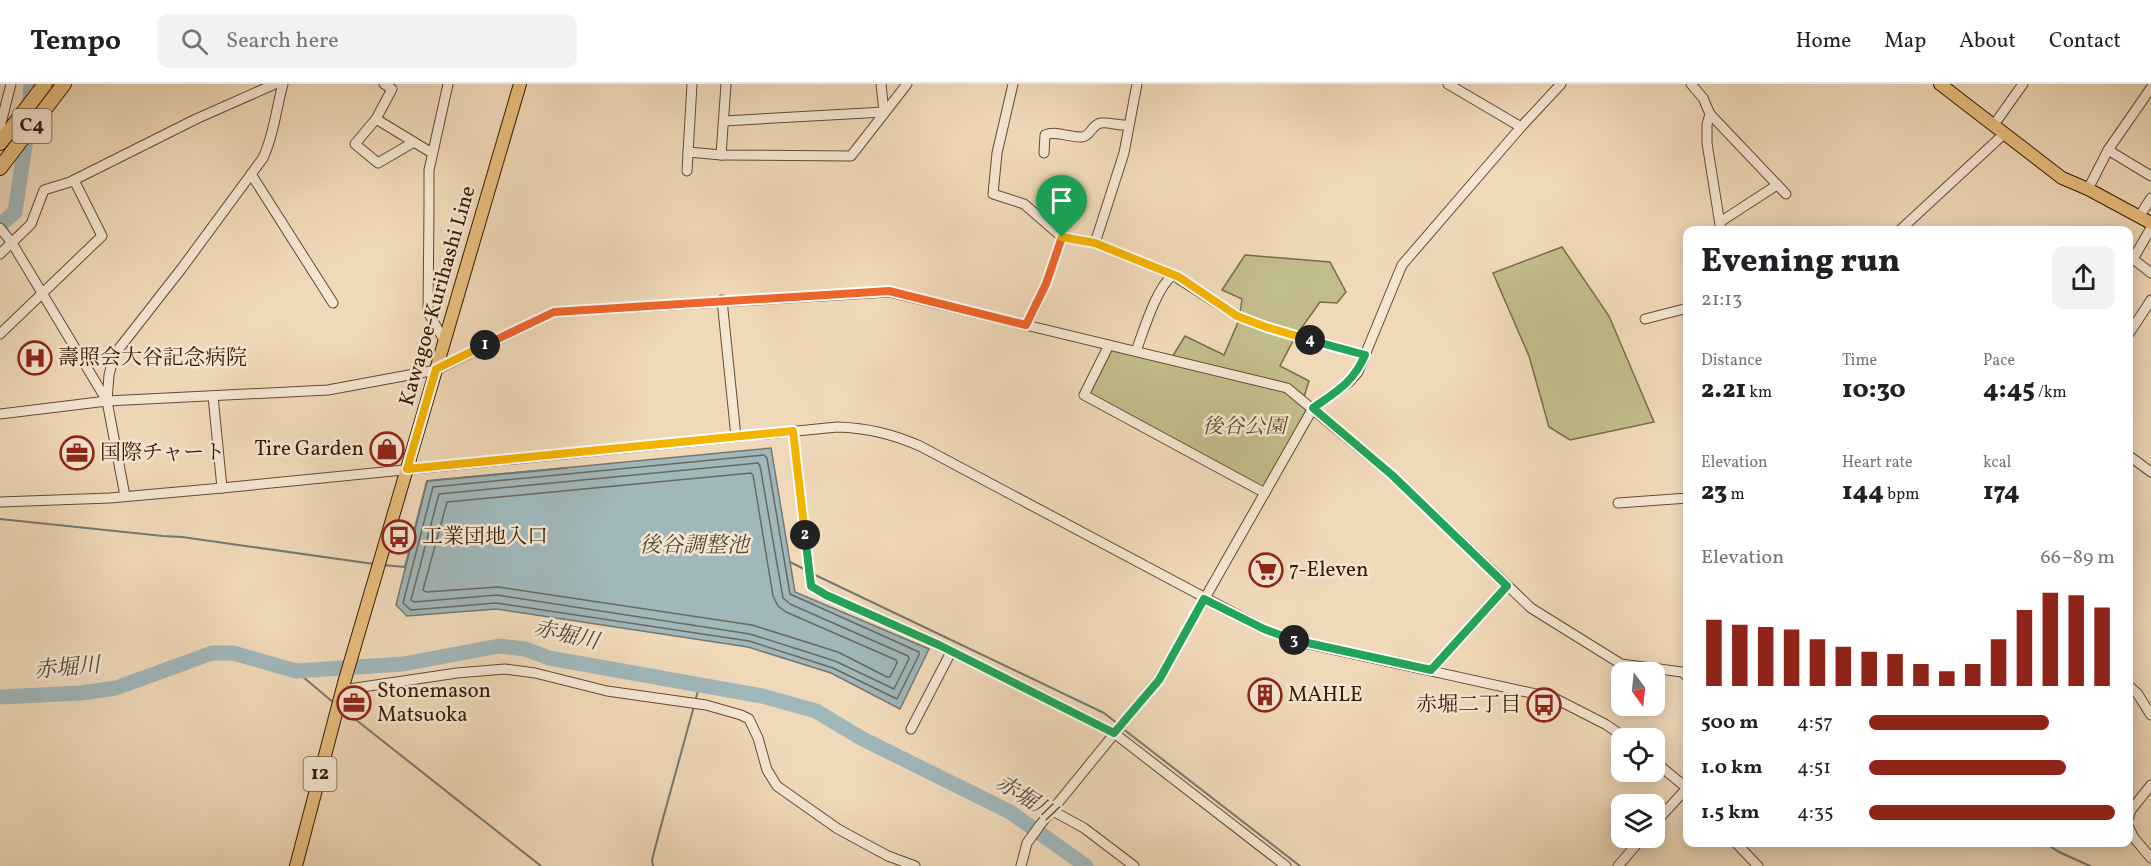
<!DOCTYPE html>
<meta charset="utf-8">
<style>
:root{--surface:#fff;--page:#f2f2f2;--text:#202124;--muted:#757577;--line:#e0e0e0;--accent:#8f2418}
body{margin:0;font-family:Vollkorn,"Noto Serif JP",serif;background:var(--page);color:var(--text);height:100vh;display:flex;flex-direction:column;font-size:22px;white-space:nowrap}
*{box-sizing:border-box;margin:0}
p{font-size:20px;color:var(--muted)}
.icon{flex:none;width:33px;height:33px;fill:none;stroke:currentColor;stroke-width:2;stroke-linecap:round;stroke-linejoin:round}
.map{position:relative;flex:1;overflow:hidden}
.sheet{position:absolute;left:1683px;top:142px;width:450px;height:621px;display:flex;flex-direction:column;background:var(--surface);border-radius:12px;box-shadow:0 3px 15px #0003}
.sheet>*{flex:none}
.needle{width:39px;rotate:165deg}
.controls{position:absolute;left:1611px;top:578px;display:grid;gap:12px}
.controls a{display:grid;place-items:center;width:54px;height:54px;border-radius:12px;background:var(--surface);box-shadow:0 3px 15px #0003;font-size:30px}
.pin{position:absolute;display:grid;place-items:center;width:51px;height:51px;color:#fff;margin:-62px -26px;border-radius:50% 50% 50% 0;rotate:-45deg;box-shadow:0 0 6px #0007}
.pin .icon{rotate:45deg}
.km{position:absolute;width:30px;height:30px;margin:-15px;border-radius:50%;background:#222;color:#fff;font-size:16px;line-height:30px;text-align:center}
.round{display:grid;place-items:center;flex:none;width:63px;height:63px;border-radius:12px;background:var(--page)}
.summary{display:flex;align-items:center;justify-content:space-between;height:102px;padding:0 18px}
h1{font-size:33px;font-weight:800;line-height:45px}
.stats{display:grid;grid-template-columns:repeat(3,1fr);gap:9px;height:102px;padding:6px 18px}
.stats div{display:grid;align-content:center}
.stats b{font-size:26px;font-weight:800}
.stats small{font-size:16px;font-weight:400}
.stats p{font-size:16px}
.chart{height:168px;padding:12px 18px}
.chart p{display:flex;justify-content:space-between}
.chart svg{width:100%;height:108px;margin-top:6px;stroke:var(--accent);stroke-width:6}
ul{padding:0 18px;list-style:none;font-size:20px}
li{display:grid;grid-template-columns:96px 72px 1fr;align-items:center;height:45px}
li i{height:15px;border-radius:8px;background:var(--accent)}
header{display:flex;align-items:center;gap:36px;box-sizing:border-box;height:84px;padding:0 30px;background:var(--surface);border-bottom:2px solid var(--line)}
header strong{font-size:28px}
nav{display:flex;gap:33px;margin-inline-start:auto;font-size:21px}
.search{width:420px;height:54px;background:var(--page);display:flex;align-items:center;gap:15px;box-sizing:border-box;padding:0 21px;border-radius:12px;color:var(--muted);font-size:22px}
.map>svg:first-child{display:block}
</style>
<header>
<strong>Tempo</strong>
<div class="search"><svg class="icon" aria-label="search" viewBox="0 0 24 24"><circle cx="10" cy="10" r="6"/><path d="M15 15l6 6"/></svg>Search here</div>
<nav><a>Home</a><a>Map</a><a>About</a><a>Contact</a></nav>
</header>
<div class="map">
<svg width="2151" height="782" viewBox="0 0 2151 782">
<rect width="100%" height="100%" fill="#f0d9b9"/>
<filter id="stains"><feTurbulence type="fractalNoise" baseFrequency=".00333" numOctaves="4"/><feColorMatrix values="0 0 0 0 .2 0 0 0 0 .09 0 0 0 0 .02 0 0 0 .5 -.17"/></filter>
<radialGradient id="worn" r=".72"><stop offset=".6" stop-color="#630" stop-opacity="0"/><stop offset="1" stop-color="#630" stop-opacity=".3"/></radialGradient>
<g fill="#c1bd8a" stroke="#7b6c46" stroke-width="1.5">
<path d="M1562 163 1609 232 1654 338 1570 356 1549 343 1529 272 1493 189Z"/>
<path d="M1245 171 1330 178 1346 208 1337 219 1320 218 1295 253 1280 282 1309 297 1303 316 1313 324 1265 409 1084 311 1109 261 1171 275 1185 252 1224 271 1239 236 1242 215 1222 206Z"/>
</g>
<path fill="#a0b7bb" stroke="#757871" stroke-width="1.5" d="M771 364 795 508 929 565 900 625 831 589 748 563 496 525 407 532 396 521 427 397Z"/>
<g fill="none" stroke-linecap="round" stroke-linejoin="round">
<g stroke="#6a685e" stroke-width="1.5">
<path d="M764 371 767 374 790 510 919 568V571L897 615 833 584 749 557 496 519 411 526 403 519 433 403Z"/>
<path d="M758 379 760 382 783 514 790 520 908 572 909 575 894 605 835 577 750 550 497 511 414 518 411 516 439 410Z"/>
<path d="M751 389 753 391 773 512 778 522 786 528 896 576 897 579 890 593H887L838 568 752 541 498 503 426 508 423 506 447 418Z"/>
</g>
<g stroke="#757871" stroke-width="2">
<path d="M0 435 163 452 182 453 374 480"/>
<path d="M790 478 806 486"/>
<path d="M383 481 405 483 427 397 567 384"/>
<path d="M811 489 1104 629 1118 640"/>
<path d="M296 587 334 619"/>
<path d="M695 617 700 600"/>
<path d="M341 624 541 782"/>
<path d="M1122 644 1300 782"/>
<path d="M2045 759 2059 768 2090 782"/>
<path d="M653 782 652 776 659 749 694 622"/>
</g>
<g stroke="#a0b7bb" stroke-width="15">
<path d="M0 141 15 128 28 42 31 0"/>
<path d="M0 613 81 609 116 604 212 569H233L296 587 403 580 499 562 525 565 549 574 762 612 816 627 861 654 1010 728 1086 782"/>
</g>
<defs>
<g id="minor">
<path d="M384 0 392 5 376 35 355 60 378 79 414 58"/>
<path d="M881 0 884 28"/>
<path d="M1013 0 997 69 993 110 1024 120 1062 153"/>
<path d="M1448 0 1521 43"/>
<path d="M1691 0 1703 14 1710 30 1707 41V59L1721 147"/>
<path d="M1710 30 1786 110"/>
<path d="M376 35 432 69"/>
<path d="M724 37 884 28"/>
<path d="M1993 42 2023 0"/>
<path d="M0 43 11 0"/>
<path d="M2108 66 2151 92"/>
<path d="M688 68 721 71 851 72 907 0"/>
<path d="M1044 69 1045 51C1057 46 1070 54 1082 53 1091 52 1092 40 1101 39 1110 38 1119 42 1129 41"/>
<path d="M721 71 726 0"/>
<path d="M687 87 692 0"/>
<path d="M251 90 333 219"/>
<path d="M2088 105 2108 66 2151 4"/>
<path d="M2139 133 2151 114"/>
<path d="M1720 138 1777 101"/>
<path d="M0 144 12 159 107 317"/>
<path d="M2151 144 2133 175 2151 189"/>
<path d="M1899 147 2005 49"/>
<path d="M1095 159 1124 69 1137 0"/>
<path d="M0 170 31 140 44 106 70 98 196 35 275 0"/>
<path d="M722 216 736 353"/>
<path d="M1645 235 1688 224"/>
<path d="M1027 241 1046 200 1062 153 1095 159 1173 191"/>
<path d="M0 250 102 152 74 96"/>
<path d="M2128 251 2151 216"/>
<path d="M445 258 428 228 429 125V86L448 0"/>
<path d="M1109 261 1084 311 1265 409"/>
<path d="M1136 267C1144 246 1156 204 1173 191L1237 232 1265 243 1365 271"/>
<path d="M213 312 222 404"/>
<path d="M0 330 107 317 328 306 436 286 554 228 889 208 1287 304 1392 391 1531 524 1621 580 1682 588 1688 593"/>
<path d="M793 347 811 502 826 511 939 561 1114 649 1286 782"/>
<path d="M2128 371 2151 388"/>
<path d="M125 412 107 317 109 291 114 271 182 184 263 74C274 51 276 25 283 0"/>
<path d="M0 418 110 414 222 404 837 343C868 344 892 350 920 362L1264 545 1308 560 1554 614 1605 640 1626 654"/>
<path d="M1618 419 1688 414"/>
<path d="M1431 586 1507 502"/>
<path d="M2128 601 2137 609 2151 631"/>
<path d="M342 606 457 589 505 585 535 589 607 607 706 621 741 631 749 635 758 654 767 686 777 702 838 745 888 772 915 782"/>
<path d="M911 645 951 568"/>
<path d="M1654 677 1688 705"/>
<path d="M1051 726 1084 744 1134 782"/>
<path d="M2128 735 2131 726 2151 701"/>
<path d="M1654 740 1687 704"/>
<path d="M2128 742 2134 754 2151 774"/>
<path d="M1736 759 1758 782"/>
<path d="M1021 782 1027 759 1040 741 1159 595 1313 324 1349 298 1358 288 1402 181 1521 43 1561 0"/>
<path d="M1618 782 1643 753"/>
</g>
<g id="major">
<path d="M1940 0 2062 94 2088 105 2151 139"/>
<path d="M296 782 344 599 520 0"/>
</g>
<g id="highway">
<path d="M0 59 45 0"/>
<path d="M0 84 64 0"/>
</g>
</defs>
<use href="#minor" stroke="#644a30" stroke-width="11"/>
<use href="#major" stroke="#351a02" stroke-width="14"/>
<use href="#highway" stroke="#351a02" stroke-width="16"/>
<use href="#minor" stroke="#f5e6d2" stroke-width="9"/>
<use href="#major" stroke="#e8bc7c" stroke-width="12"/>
<use href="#highway" stroke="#e8bc7c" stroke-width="14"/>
</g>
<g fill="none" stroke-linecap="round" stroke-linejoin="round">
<defs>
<path id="split-1" d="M485 261 554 228 889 207 1026 241 1046 200 1062 153"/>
<path id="split-2" d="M485 261 436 285 407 385 793 347 805 451"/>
<path id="split-3" d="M805 451 811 502 826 511 939 561 1114 649 1159 596 1204 515 1264 545 1294 556"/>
<path id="split-4" d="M1294 556 1431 586 1507 502 1392 391 1313 324C1337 307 1353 299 1365 271L1310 256"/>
<path id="split-5" d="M1062 153 1095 159 1179 193 1237 232 1266 243 1310 256"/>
</defs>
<use href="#split-1" stroke="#fff" stroke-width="12"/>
<use href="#split-2" stroke="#fff" stroke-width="12"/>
<use href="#split-3" stroke="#fff" stroke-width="12"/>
<use href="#split-4" stroke="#fff" stroke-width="12"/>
<use href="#split-5" stroke="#fff" stroke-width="12"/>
<use href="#split-1" stroke="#f0652b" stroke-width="8"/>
<use href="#split-2" stroke="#f5b400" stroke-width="8"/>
<use href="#split-3" stroke="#22a559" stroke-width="8"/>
<use href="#split-4" stroke="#22a559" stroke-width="8"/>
<use href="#split-5" stroke="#f5b400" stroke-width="8"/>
</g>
<defs>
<symbol id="hospital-ring" viewBox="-11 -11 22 22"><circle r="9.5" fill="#f5e6d2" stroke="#8f2418" stroke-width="1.5"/><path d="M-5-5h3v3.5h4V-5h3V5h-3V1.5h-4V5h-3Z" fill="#8f2418"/></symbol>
<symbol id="shop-ring" viewBox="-11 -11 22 22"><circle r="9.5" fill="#f5e6d2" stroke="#8f2418" stroke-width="1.5"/><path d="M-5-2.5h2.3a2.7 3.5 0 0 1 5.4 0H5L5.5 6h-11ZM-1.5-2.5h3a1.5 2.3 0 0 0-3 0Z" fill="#8f2418"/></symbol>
<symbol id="office-ring" viewBox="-11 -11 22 22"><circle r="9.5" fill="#f5e6d2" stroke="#8f2418" stroke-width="1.5"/><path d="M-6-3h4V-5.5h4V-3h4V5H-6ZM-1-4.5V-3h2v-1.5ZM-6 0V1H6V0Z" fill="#8f2418"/></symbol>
<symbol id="bus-ring" viewBox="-11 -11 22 22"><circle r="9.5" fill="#f5e6d2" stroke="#8f2418" stroke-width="1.5"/><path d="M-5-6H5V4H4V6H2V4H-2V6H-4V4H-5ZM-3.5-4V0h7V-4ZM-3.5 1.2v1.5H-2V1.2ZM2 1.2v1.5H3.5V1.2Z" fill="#8f2418"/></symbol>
<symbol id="supermarket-ring" viewBox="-11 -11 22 22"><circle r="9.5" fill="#f5e6d2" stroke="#8f2418" stroke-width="1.5"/><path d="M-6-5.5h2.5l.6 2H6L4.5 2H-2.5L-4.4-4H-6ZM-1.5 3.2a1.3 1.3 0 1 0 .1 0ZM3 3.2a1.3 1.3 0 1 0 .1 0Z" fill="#8f2418"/></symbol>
<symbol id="building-ring" viewBox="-11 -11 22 22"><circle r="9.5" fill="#f5e6d2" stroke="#8f2418" stroke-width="1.5"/><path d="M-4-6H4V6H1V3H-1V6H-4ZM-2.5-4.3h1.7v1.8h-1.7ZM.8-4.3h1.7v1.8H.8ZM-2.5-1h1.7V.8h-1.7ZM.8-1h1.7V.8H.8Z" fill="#8f2418"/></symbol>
</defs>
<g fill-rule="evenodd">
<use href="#hospital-ring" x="16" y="255" width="38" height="38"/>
<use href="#shop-ring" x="368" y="346" width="38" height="38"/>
<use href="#office-ring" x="58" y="350" width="38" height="38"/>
<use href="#bus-ring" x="380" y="434" width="38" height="38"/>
<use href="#supermarket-ring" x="1247" y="467" width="38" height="38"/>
<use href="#building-ring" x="1246" y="592" width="38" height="38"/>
<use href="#office-ring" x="335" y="600" width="38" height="38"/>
<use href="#bus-ring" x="1525" y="602" width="38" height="38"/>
</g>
<g text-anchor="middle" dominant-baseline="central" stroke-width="5" stroke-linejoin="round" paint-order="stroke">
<g fill="#f5e6d2" stroke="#6f5740" stroke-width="1.5">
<rect x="12.5" y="25" width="39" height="34" rx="4.5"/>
<rect x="303.5" y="673" width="33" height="34" rx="4.5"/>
</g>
<g font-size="20" font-weight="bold" fill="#351a02">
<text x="32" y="42">C4</text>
<text x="320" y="690">12</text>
</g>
<g font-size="21" fill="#351a02" stroke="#f5e6d2">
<text transform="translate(438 212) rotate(-74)">Kawagoe-Kurihashi Line</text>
</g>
<g font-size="21" fill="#351a02" stroke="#f5e6d2" text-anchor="start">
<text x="58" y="274">壽照会大谷記念病院</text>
<text x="364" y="365" text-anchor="end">Tire Garden</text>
<text x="100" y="369">国際チャート</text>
<text x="422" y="453">工業団地入口</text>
<text x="1289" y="486">7-Eleven</text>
<text x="377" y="607">Stonemason<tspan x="377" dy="24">Matsuoka</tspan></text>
<text x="1288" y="611">MAHLE</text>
<text x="1521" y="621" text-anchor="end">赤堀二丁目</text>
</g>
<g font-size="21" font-style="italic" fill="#5f4b2b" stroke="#f5e6d2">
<text x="1244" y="343">後谷公園</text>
</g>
<g font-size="22" font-style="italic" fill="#55493a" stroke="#f5e6d2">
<text x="694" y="462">後谷調整池</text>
<text transform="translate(566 552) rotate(13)">赤堀川</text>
<text transform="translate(67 585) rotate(-5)">赤堀川</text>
<text transform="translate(1025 715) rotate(32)">赤堀川</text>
</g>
</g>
<rect width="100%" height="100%" filter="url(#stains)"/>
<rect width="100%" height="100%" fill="url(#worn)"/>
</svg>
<div class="controls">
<a><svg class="needle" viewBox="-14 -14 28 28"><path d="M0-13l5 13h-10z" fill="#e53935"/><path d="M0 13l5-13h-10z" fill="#757577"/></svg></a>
<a><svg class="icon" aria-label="locate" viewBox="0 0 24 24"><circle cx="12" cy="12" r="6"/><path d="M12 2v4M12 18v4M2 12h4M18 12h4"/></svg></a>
<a><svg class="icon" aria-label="layers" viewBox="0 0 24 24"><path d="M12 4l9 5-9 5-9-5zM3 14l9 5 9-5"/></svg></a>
</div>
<div class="pin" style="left:1062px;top:153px;background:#1e9e55"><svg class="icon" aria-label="arrive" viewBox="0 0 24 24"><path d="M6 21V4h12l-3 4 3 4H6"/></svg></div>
<b class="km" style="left:485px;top:261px">1</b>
<b class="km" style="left:805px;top:451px">2</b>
<b class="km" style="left:1294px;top:556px">3</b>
<b class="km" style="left:1310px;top:256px">4</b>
<section class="sheet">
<div class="summary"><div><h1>Evening run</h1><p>21:13</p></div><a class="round"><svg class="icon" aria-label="share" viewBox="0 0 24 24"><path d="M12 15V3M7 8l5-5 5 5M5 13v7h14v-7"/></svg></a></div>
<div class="stats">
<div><p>Distance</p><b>2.21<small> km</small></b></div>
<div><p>Time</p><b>10:30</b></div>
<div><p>Pace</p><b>4:45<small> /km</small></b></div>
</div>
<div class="stats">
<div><p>Elevation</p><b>23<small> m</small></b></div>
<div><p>Heart rate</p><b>144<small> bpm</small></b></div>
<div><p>kcal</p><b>174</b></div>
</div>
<div class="chart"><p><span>Elevation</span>66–89 m</p>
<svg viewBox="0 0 160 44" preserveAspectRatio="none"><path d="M5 44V17M15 44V19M25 44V20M35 44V21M45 44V25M55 44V28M65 44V30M75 44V31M85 44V35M95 44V38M105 44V35M115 44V25M125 44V13M135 44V6M145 44V7M155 44V12"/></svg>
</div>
<ul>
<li><b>500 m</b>4:57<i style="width:73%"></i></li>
<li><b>1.0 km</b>4:51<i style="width:80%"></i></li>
<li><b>1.5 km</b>4:35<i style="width:100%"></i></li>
</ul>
</section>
</div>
